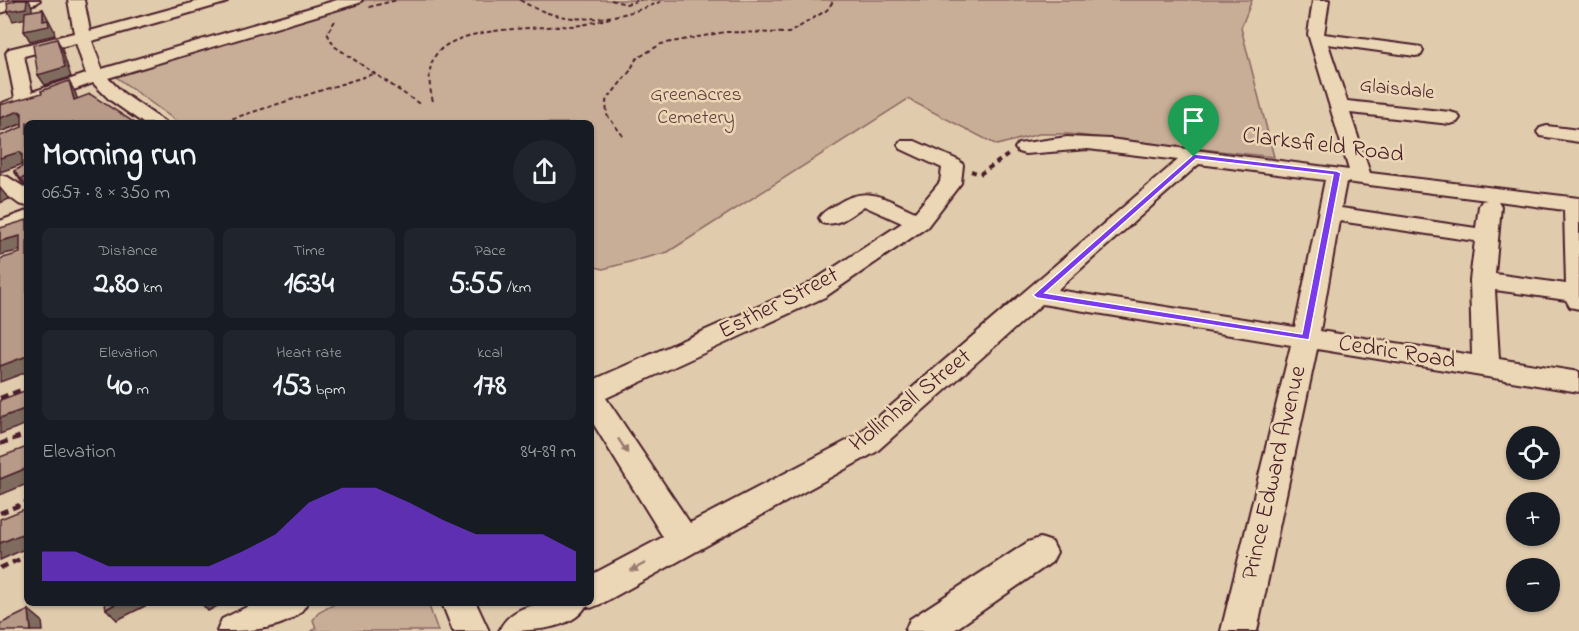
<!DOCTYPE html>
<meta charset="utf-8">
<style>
:root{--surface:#171b24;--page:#20242c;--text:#f1f3f6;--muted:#9ea1a6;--accent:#7c3aed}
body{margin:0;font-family:"Indie Flower",sans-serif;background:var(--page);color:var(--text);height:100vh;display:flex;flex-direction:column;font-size:22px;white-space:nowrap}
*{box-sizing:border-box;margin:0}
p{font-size:20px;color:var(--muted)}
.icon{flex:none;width:33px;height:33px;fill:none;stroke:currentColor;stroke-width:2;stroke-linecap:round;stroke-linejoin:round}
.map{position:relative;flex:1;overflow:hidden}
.drawer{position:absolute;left:24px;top:120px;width:570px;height:486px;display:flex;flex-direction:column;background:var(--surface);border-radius:9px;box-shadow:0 2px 4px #0004}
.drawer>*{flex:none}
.buttons{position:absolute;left:1506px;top:426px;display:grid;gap:12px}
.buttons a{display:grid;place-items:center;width:54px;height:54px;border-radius:50%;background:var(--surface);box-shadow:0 2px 4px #0004;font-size:30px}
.pin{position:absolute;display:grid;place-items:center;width:51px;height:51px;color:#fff;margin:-62px -26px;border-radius:50% 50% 50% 0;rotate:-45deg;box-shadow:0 0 6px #0007}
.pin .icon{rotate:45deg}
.round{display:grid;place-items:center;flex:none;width:63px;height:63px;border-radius:32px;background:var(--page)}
.overview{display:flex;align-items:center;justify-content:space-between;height:102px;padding:0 18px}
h1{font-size:33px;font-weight:700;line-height:45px}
.metrics{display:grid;grid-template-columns:repeat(3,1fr);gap:9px;height:102px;padding:6px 18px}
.metrics div{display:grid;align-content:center;border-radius:9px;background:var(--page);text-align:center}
.metrics b{font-size:30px;font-weight:700}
.metrics small{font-size:16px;font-weight:400}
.metrics p{font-size:16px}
.chart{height:168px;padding:12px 18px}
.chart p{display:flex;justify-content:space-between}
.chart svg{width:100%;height:108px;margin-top:6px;fill:var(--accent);opacity:.7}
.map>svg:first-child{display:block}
</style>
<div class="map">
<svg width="1579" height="631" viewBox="0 0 1579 631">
<rect width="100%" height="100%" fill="#e1cbad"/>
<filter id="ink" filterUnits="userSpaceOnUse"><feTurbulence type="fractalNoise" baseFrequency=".0167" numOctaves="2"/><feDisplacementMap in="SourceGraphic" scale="12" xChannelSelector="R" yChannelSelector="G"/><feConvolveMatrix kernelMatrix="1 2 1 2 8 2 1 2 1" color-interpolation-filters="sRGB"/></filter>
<g filter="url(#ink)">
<g fill="#c8ae97" stroke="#896661" stroke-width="1.5">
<path d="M366 0H1252L1241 28 1274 157 1068 134H1039L997 145 908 99 668 252 603 269 591 266V123H179L115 76Z"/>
<path d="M336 603H428L438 631H312L316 628 313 620 318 613Z"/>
</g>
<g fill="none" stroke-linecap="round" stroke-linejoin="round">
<defs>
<g id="minor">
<path d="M13 0H40L37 3 0 13V3Z"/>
<path d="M68 0H84L90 31 203 0H228L225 3 92 41 102 69 337 0H362L359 3 108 78 123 93 166 123H143L110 100 93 83 0 116V104L15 98 6 53 9 49 74 33ZM76 43 86 74 32 92 24 56Z"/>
<path d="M1313 0H1329L1324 34 1415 46 1421 47 1423 51 1421 55 1415 56 1328 44 1347 101 1450 112 1457 114 1460 118 1457 122 1450 124 1350 113 1370 173 1579 198V309L1570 307 1566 300 1495 290 1499 359 1579 372V392L1317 349 1257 631H1221L1291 345 1042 304 876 452 603 603 591 608 586 606C572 631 527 631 499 631 514 597 560 603 591 603V575L663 537 591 420V381L807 285 902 223 864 206C851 215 838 227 822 223L819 218C823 211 830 208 837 204 868 184 885 199 915 212L940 182 942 168 901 149 898 145 901 141H915L960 161 963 165 961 183 927 227 825 297 606 398 690 523 856 436 1178 160 1088 149 1025 154 1018 152 1015 148 1018 144 1067 137 1110 139 1349 170 1308 34ZM1199 164 1325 180 1295 327 1057 290ZM1346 182 1487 200 1482 201 1479 206 1476 228 1341 208ZM1498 201 1564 210 1566 284 1495 274 1501 206ZM1339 221 1475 241 1470 280 1472 355 1320 331Z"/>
<path d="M1547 126 1579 130V142L1540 136 1537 132 1540 128Z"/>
<path d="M0 175 8 177 27 189V206L19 204 0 190Z"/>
<path d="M27 211V226L0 236V221Z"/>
<path d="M1040 538 1052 542 1057 552 1052 562 953 631H905L910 619 1028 542Z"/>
<path d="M255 603H307C292 631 248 631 217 631L222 619Z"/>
<path d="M442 603H476L489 631H453Z"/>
</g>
</defs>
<use href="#minor" stroke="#4a1f2b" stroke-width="4"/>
<g stroke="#4a1f2b" stroke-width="2" stroke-dasharray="4.5 3" stroke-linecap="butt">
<path d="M520 0C564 28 618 21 664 0"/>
<path d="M611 0 626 4 641 0"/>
<path d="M369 7 397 0"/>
<path d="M335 21 327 33 334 46 421 105"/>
<path d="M433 101C429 87 427 69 435 56 455 24 547 29 581 25 592 23 603 20 613 17"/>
<path d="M218 123 373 74"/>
<path d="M623 136 607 115 606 101 630 71 636 59 661 44 725 32 789 33 827 10 834 0"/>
</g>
<path stroke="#4a1f2b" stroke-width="4" stroke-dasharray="5 4.5" stroke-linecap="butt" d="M971 171 980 174 1008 155"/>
<g stroke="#4a1f2b" stroke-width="4.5" stroke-dasharray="8 5" stroke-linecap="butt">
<path d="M0 398 27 388"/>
<path d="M0 444 27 434"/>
<path d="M0 513 27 502"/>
<path d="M0 568 27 556"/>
</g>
<use href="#minor" fill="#ebd6b5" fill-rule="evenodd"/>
</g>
<path fill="#9d8475" stroke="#4a1f2b" stroke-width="1.5" d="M75 92 77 99 27 123V188L22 183 14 171 22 167V164L0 172 22 127V124L0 132V105Z"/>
<g fill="#806c5f" stroke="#4a1f2b" stroke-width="1.5">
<path d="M27 0H29L32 7V17L13 21 8 11Z"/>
<path d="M43 9 54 30 55 35 30 41 24 31 43 21Z"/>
<path d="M57 39 62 49 71 77 45 85 38 75Z"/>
<path d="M69 81 75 92 81 110 74 100Z"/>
<path d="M19 111 26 122 0 132V118Z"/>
<path d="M19 152 26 163 0 172V158Z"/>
<path d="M27 176V187L21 179Z"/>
<path d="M0 188 9 199 0 203Z"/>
<path d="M20 236 27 249 0 255V241Z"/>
<path d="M27 356V372L0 382V366Z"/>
<path d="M27 408V424L0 434V418Z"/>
<path d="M27 468V484L0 495V479Z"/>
<path d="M27 532V548L0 560V543Z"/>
<path d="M117 603H151L117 620 106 609Z"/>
<path d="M201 603H223L208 611Z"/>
<path d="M29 610 42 621 43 631H31Z"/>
</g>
<g fill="#b79a88" stroke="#4a1f2b" stroke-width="1.5">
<path d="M17 0H27L26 8 8 11 7 3Z"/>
<path d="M43 9V21L48 20 49 26 24 31 25 12Z"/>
<path d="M57 39 65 67 38 75 33 45Z"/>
<path d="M69 81 74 100 90 94 135 123H27V176L21 179 14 171 22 167V154L19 152 0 158V136L22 127V113L19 111 0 118V105L42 93 41 91Z"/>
<path d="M27 220V356L0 366V259L20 253V236L0 241V228Z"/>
<path d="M27 390V408L0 418V400Z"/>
<path d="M27 447V468L0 479V457Z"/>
<path d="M27 508V532L0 543V519Z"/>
<path d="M105 603H117L106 609Z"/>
<path d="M29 610 31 631H0V624Z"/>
</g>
<defs><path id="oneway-solid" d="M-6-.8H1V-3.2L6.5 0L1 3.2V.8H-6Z" transform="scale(1.5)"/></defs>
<g fill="#9a7a70">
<use href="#oneway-solid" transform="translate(623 446) rotate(57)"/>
<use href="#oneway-solid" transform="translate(638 567) rotate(152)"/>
</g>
</g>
<path fill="#7c3aed" stroke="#fff" stroke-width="1.5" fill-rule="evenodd" d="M1194 154 1337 171 1341 173 1309 340 1037 298 1033 295ZM1196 159 1333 175 1302 334 1045 293Z"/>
<g text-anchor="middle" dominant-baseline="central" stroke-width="5" stroke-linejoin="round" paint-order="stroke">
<g font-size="20" fill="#4a1f2b" stroke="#ebd6b5">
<text transform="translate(1397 90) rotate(6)">Glaisdale</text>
</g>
<g font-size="20" fill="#633c41" stroke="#ebd6b5">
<text x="696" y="95">Greenacres<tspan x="696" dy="23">Cemetery</tspan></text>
</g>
<g font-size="24" fill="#4a1f2b" stroke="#ebd6b5">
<text transform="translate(1323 146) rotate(7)">Clarksfield Road</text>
<text transform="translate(779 304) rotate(-27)">Esther Street</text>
<text transform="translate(1397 353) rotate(9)">Cedric Road</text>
<text transform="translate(911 401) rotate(-39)">Hollinhall Street</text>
<text transform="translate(1275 473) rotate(-77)">Prince Edward Avenue</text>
</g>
</g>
</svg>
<div class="buttons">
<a><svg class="icon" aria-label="locate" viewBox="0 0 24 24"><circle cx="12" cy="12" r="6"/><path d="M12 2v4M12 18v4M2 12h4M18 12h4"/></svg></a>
<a>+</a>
<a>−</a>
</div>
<div class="pin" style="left:1194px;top:157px;background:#1e9e55"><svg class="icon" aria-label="arrive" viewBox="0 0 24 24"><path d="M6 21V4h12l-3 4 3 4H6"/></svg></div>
<section class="drawer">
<div class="overview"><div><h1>Morning run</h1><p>06:57 · 8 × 350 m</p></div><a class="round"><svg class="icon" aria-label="share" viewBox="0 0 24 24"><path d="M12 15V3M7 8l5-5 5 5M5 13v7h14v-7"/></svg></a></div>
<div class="metrics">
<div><p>Distance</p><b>2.80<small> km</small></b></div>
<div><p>Time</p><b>16:34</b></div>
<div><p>Pace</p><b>5:55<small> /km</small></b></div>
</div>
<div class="metrics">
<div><p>Elevation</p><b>40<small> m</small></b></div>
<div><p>Heart rate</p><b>153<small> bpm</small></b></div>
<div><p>kcal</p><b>178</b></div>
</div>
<div class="chart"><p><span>Elevation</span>84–89 m</p>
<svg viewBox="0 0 160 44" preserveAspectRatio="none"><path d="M0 44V32L10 32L20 38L30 38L40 38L50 38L60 32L70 25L80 12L90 6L100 6L110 12L120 19L130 25L140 25L150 25L160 32V44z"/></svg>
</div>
</section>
</div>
